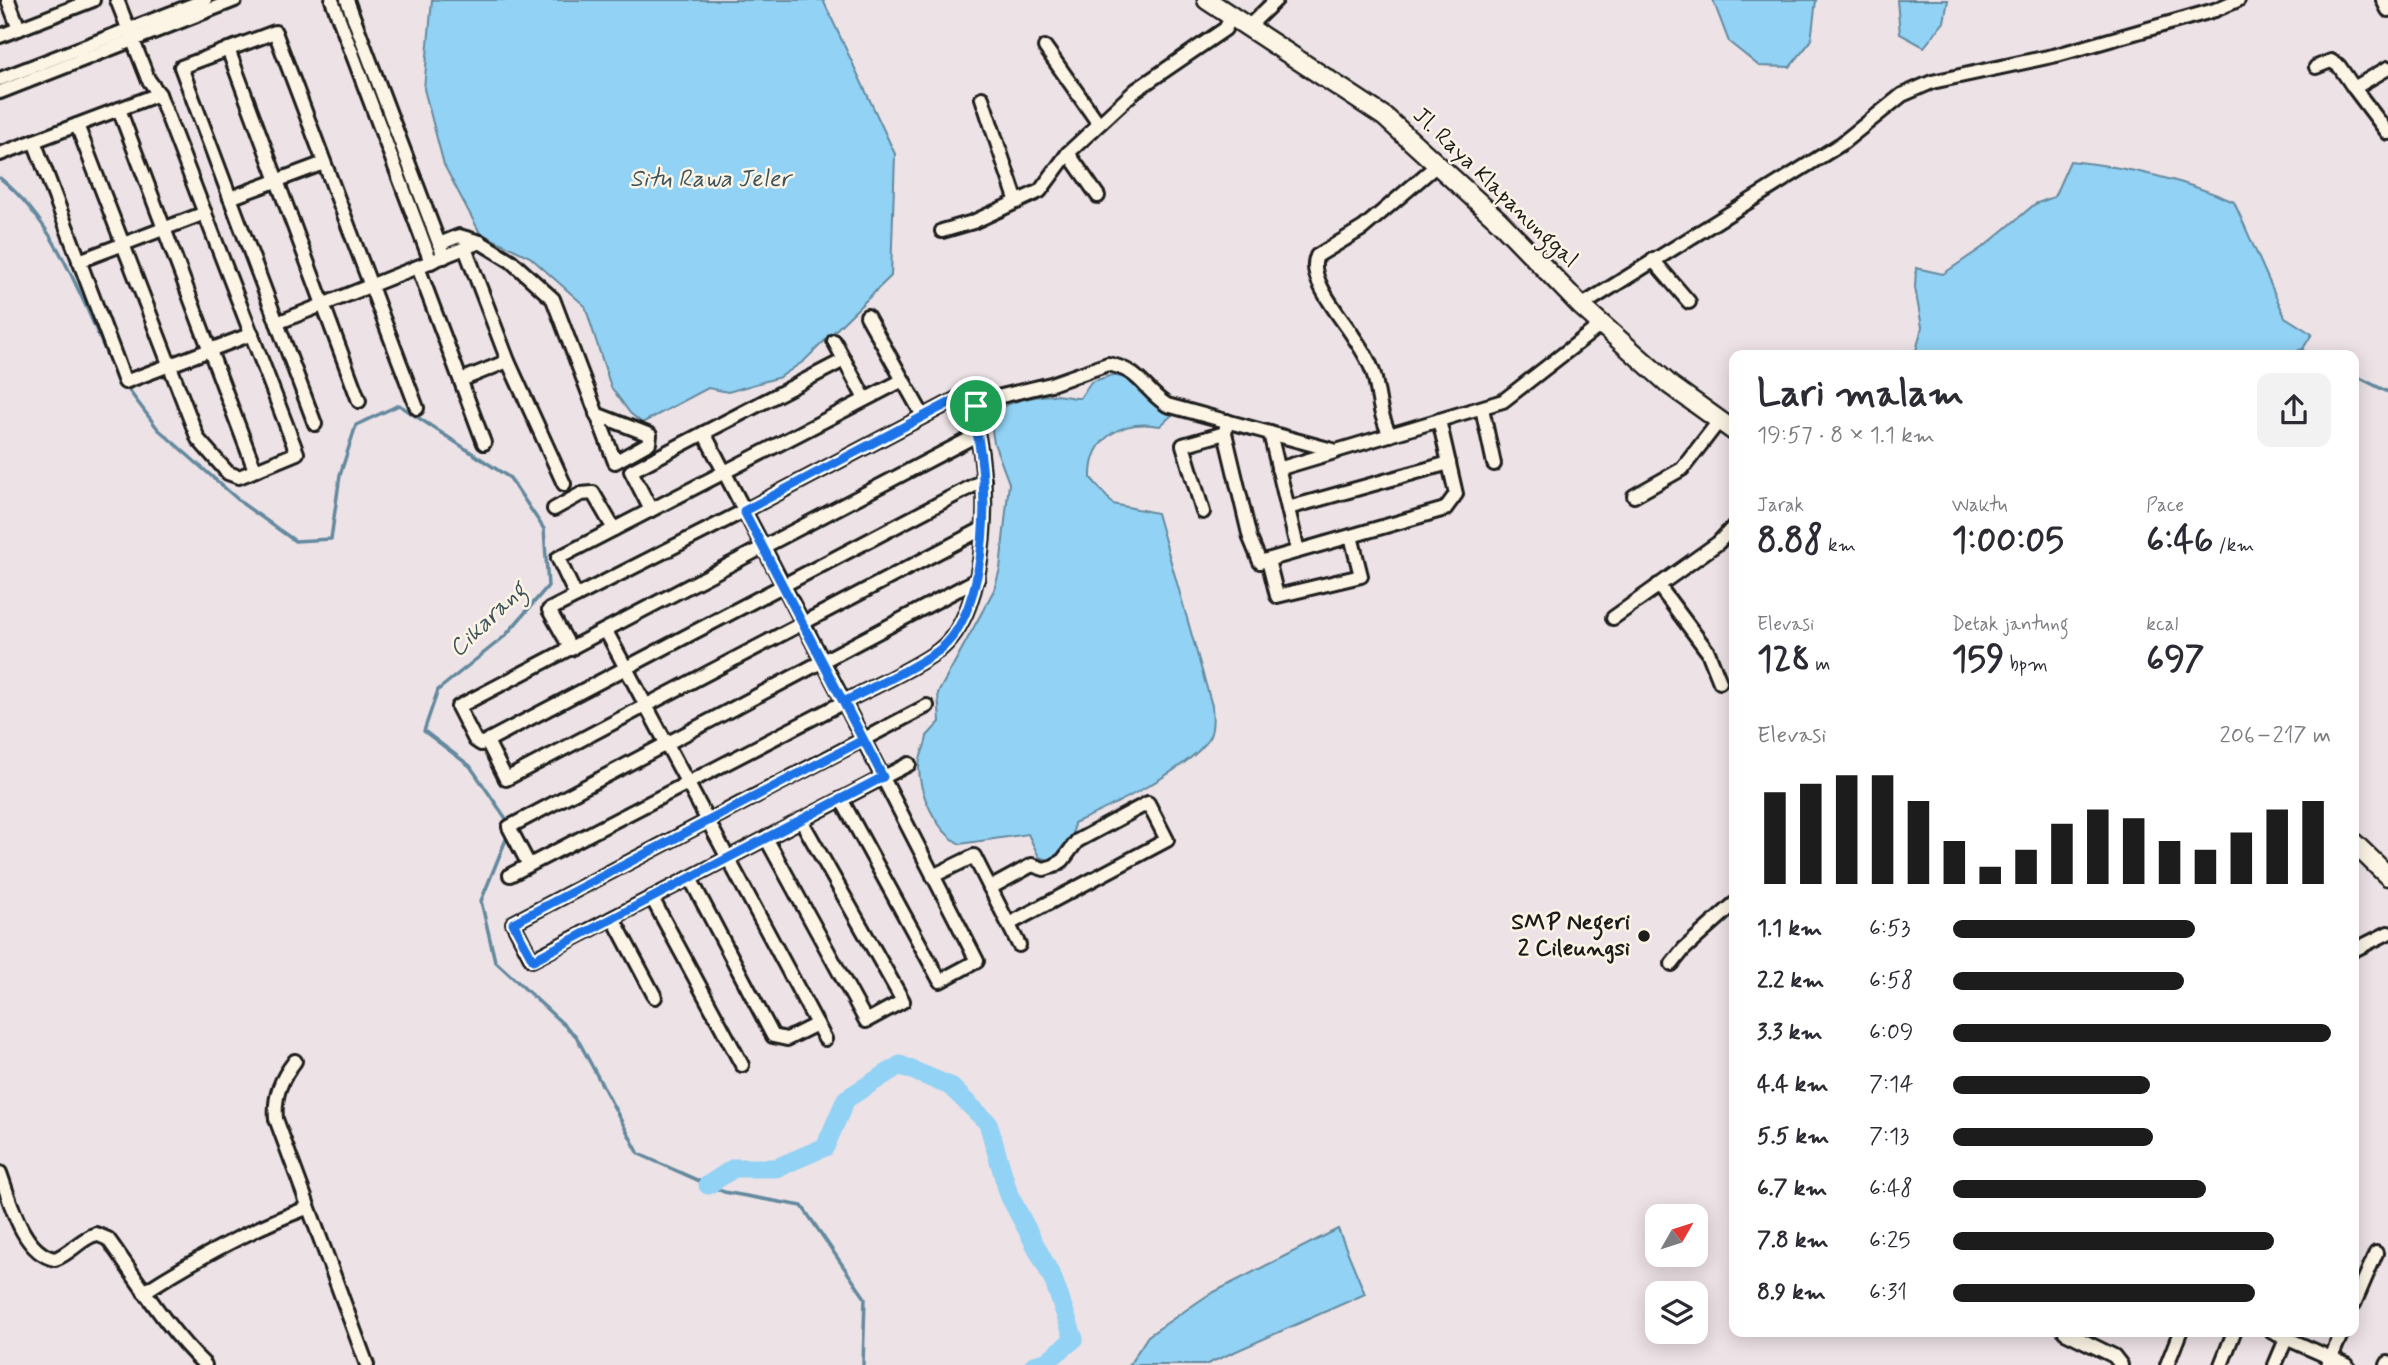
<!DOCTYPE html>
<html lang="id">
<meta charset="utf-8">
<style>
:root{--surface:#fff;--page:#f2f2f3;--text:#2b2b33;--muted:#7c7c81;--accent:#1c1c1c}
body{margin:0;font-family:Mynerve,sans-serif;background:var(--page);color:var(--text);height:100vh;display:flex;flex-direction:column;font-size:26px;white-space:nowrap}
*{box-sizing:border-box;margin:0}
p{font-size:23px;color:var(--muted)}
.icon{flex:none;width:38px;height:38px;fill:none;stroke:currentColor;stroke-width:2;stroke-linecap:round;stroke-linejoin:round}
.map{position:relative;flex:1;overflow:hidden}
.side{position:absolute;left:1729px;top:350px;width:630px;height:987px;display:flex;flex-direction:column;background:var(--surface);border-radius:14px;box-shadow:0 4px 18px #0003}
.side>*{flex:none}
.needle{width:46px;rotate:51deg}
.controls{position:absolute;left:1645px;top:1204px;display:grid;gap:14px}
.controls a{display:grid;place-items:center;width:63px;height:63px;border-radius:14px;background:var(--surface);box-shadow:0 4px 18px #0003;font-size:35px}
.pin{position:absolute;display:grid;place-items:center;width:60px;height:60px;color:#fff;margin:-30px;border:4px solid #fff;border-radius:50%;box-shadow:0 2px 7px #0007}
.round{display:grid;place-items:center;flex:none;width:74px;height:74px;border-radius:14px;background:var(--page)}
.summary{display:flex;align-items:center;justify-content:space-between;height:119px;padding:0 28px}
h1{font-size:38px;font-weight:700;line-height:52px}
.stats{display:grid;grid-template-columns:repeat(3,1fr);gap:10px;height:119px;padding:7px 28px}
.stats div{display:grid;align-content:center}
.stats b{font-size:35px;font-weight:700}
.stats small{font-size:19px;font-weight:400}
.stats p{font-size:19px}
.chart{height:196px;padding:14px 28px}
.chart p{display:flex;justify-content:space-between}
.chart svg{width:100%;height:126px;margin-top:7px;stroke:var(--accent);stroke-width:6}
ul{padding:0 28px;list-style:none;font-size:23px}
li{display:grid;grid-template-columns:112px 84px 1fr;align-items:center;height:52px}
li i{height:18px;border-radius:9px;background:var(--accent)}
.map>svg:first-child{display:block}
</style>
<div class="map">
<svg width="2388" height="1365" viewBox="0 0 2388 1365">
<rect width="100%" height="100%" fill="#ede2e6"/>
<filter id="ink" filterUnits="userSpaceOnUse"><feTurbulence type="fractalNoise" baseFrequency=".0143" numOctaves="2"/><feDisplacementMap in="SourceGraphic" scale="14" xChannelSelector="R" yChannelSelector="G"/><feConvolveMatrix kernelMatrix="1 2 1 2 8 2 1 2 1" color-interpolation-filters="sRGB"/></filter>
<g filter="url(#ink)">
<g fill="#92d2f4" stroke="#63899e" stroke-width="2">
<path d="M432 0H823L895 154 891 276 804 361 780 377 728 392 708 388 642 423 630 413 611 387 585 306 530 257 480 233 444 165 424 89Z"/>
<path d="M1713 0H1816L1811 41 1790 67 1759 66 1729 42Z"/>
<path d="M1897 0H1948L1944 22 1924 47 1900 34Z"/>
<path d="M2070 161C2127 167 2182 179 2234 202L2285 317 2312 334 2299 355H1915L1922 327 1915 288 1916 268 1943 274 1986 245 2035 204 2054 197Z"/>
<path d="M1112 375 1130 379 1170 412 1171 416 1160 426C1123 419 1090 437 1091 478L1113 504 1157 513 1212 706C1213 716 1214 729 1209 738 1193 767 1105 810 1074 823L1072 845 1051 861 1039 857 1028 834 960 844C936 831 919 793 919 767 919 755 926 747 927 736L940 722 938 693 994 590 1000 569 1009 483 994 443 990 418C1000 402 1034 396 1052 395 1062 394 1071 399 1080 398L1091 382Z"/>
<path d="M1338 1229 1365 1294 1205 1365H1129L1148 1336 1208 1295Z"/>
</g>
<g fill="none" stroke-linecap="round" stroke-linejoin="round">
<g stroke="#63899e" stroke-width="3.5">
<path d="M0 178C60 227 83 304 115 372"/>
<path d="M2300 350 2312 355"/>
<path d="M2354 375 2388 392"/>
<path d="M124 384 158 429 243 504 295 541 331 539 340 475 356 425 399 405 510 478 544 529 548 586 505 636 438 690 424 731 470 766 509 823"/>
<path d="M509 832 481 901 495 961 576 1036 639 1154 724 1192 802 1206 865 1298 863 1365"/>
</g>
<path stroke="#92d2f4" stroke-width="19" d="M708 1185 734 1168H776L825 1147 846 1099 900 1065 950 1086 988 1123 1009 1195 1053 1279 1074 1339 1046 1362 1034 1365"/>
<defs>
<g id="street">
<path d="M8 0 19 29"/>
<path d="M332 0 431 262"/>
<path d="M347 0 444 257"/>
<path d="M2383 0 2388 10"/>
<path d="M1248 27 1276 0"/>
<path d="M0 36 93 0"/>
<path d="M1045 47 1099 124"/>
<path d="M228 49 359 401"/>
<path d="M2316 67 2331 61 2339 66 2354 88 2388 68"/>
<path d="M0 79 205 0"/>
<path d="M2354 88 2388 133"/>
<path d="M0 92 235 0"/>
<path d="M982 98 1017 202"/>
<path d="M119 109 255 470"/>
<path d="M77 125 198 439 228 473 239 477 297 453 159 94 148 79 117 0"/>
<path d="M34 141 125 382 252 334"/>
<path d="M1068 153 1098 196"/>
<path d="M0 154 159 94"/>
<path d="M230 198 324 163"/>
<path d="M942 231 973 222 1040 191 1068 153 1136 90 1225 29 1232 16"/>
<path d="M439 244 459 236 480 242"/>
<path d="M465 248 508 361 564 484"/>
<path d="M1653 260 1689 302"/>
<path d="M79 261 205 213"/>
<path d="M418 267 484 443"/>
<path d="M1581 306 1841 144 1902 95 1932 82 2057 55 2215 10 2238 0"/>
<path d="M867 316 923 416"/>
<path d="M277 323 480 242 511 261 553 299 615 462 649 443 650 435 596 414"/>
<path d="M834 341 865 399"/>
<path d="M461 380 508 361"/>
<path d="M1482 408 1494 464"/>
<path d="M1227 421 1225 433 1250 538 1260 562 1445 509 1456 494 1439 420"/>
<path d="M315 424 181 67 275 32 417 408"/>
<path d="M1270 433 1298 551"/>
<path d="M977 435 458 707 475 740 481 744 984 480"/>
<path d="M1390 435C1379 413 1380 401 1375 379 1372 364 1361 348 1353 336 1341 317 1306 277 1317 256L1363 228 1437 165"/>
<path d="M1278 469 1335 452"/>
<path d="M1634 496 1682 469 1716 425 1714 418"/>
<path d="M1288 508 1449 463"/>
<path d="M554 509 581 494 593 493 614 529"/>
<path d="M651 510 631 471 844 360"/>
<path d="M1203 512 1183 445 1225 433"/>
<path d="M1268 560 1277 596 1361 576 1351 536"/>
<path d="M1658 585 1708 652 1720 682"/>
<path d="M576 596 558 558 903 380"/>
<path d="M1613 618 1718 543 1734 526"/>
<path d="M606 631 825 1039"/>
<path d="M571 649 549 610 744 511 964 395 976 406"/>
<path d="M487 741 506 779 982 529"/>
<path d="M909 764 532 960 513 923 927 706"/>
<path d="M841 799 940 981 977 961 844 702C874 686 910 671 938 651 992 611 992 471 972 414L981 401 1051 384 1108 364C1140 370 1143 389 1167 405L1336 451 1503 401 1602 324"/>
<path d="M766 838 866 1021 903 1001 801 820"/>
<path d="M529 865 509 827 978 579"/>
<path d="M510 875 844 702 704 433"/>
<path d="M933 876 974 856 1019 945"/>
<path d="M690 878 773 1036 787 1039 817 1024"/>
<path d="M990 888 1032 865 1044 869 1054 866 1063 860 1077 841 1148 803 1167 840 1009 924"/>
<path d="M652 898 742 1065"/>
<path d="M613 918 655 997"/>
<path d="M2354 950 2388 933"/>
<path d="M1672 964 1684 949 1734 904"/>
<path d="M295 1061C281 1079 274 1095 276 1119L367 1365"/>
<path d="M0 1173C10 1200 22 1253 55 1259 71 1253 80 1239 96 1234L108 1239C139 1282 166 1328 205 1365"/>
<path d="M144 1292C197 1258 248 1230 307 1208"/>
<path d="M2354 1304 2376 1253"/>
<path d="M2065 1332 2114 1356 2121 1365"/>
<path d="M2272 1332 2347 1365"/>
<path d="M2167 1365 2180 1332"/>
<path d="M2221 1365 2234 1332"/>
<path d="M2275 1365 2289 1332"/>
<path d="M2328 1365 2342 1332"/>
<path d="M2387 1365 2388 1363"/>
</g>
<g id="secondary">
<path d="M1207 0 1385 117 1499 221 1581 306 1670 385 1734 431"/>
<path d="M2354 843 2388 876"/>
</g>
</defs>
<use href="#street" stroke="#1c1c1c" stroke-width="18"/>
<use href="#secondary" stroke="#1c1c1c" stroke-width="23"/>
<use href="#street" stroke="#fcf5e5" stroke-width="12"/>
<use href="#secondary" stroke="#fcf5e5" stroke-width="18"/>
</g>
</g>
<g fill="none" stroke-linecap="round" stroke-linejoin="round" filter="url(#ink)">
<defs>
<path id="route" d="M976 406 964 395 744 511 863 740 513 923 533 960 883 777 844 702C874 686 910 671 938 651 992 611 991 471 972 414L976 406"/>
</defs>
<use href="#route" stroke="#fff" stroke-width="14"/>
<use href="#route" stroke="#1a73e8" stroke-width="9"/>
</g>
<circle fill="#1c1c1c" stroke="#fcf5e5" stroke-width="2.5" cx="1644" cy="936" r="7"/>
<g text-anchor="middle" dominant-baseline="central" stroke-width="5" stroke-linejoin="round" paint-order="stroke">
<g font-size="23" fill="#1c1c1c" stroke="#fcf5e5">
<text transform="translate(1495 188) rotate(44)">Jl. Raya Klapanunggal</text>
</g>
<g font-size="23" font-weight="bold" fill="#1c1c1c" stroke="#fcf5e5" text-anchor="end">
<text x="1630" y="923">SMP Negeri<tspan x="1630" dy="26">2 Cileungsi</tspan></text>
</g>
<g font-size="24" font-style="italic" fill="#3f535d" stroke="#fcf5e5">
<text x="710" y="179">Situ Rawa Jeler</text>
<text transform="translate(488 620) rotate(-44)">Cikarang</text>
</g>
</g>
</svg>
<div class="controls">
<a><svg class="needle" viewBox="-14 -14 28 28"><path d="M0-13l5 13h-10z" fill="#e53935"/><path d="M0 13l5-13h-10z" fill="#7c7c81"/></svg></a>
<a><svg class="icon" aria-label="layers" viewBox="0 0 24 24"><path d="M12 4l9 5-9 5-9-5zM3 14l9 5 9-5"/></svg></a>
</div>
<div class="pin" style="left:976px;top:406px;background:#1e9e55"><svg class="icon" aria-label="arrive" viewBox="0 0 24 24"><path d="M6 21V4h12l-3 4 3 4H6"/></svg></div>
<section class="side">
<div class="summary"><div><h1>Lari malam</h1><p>19:57 · 8 × 1.1 km</p></div><a class="round"><svg class="icon" aria-label="share" viewBox="0 0 24 24"><path d="M12 15V3M7 8l5-5 5 5M5 13v7h14v-7"/></svg></a></div>
<div class="stats">
<div><p>Jarak</p><b>8.88<small> km</small></b></div>
<div><p>Waktu</p><b>1:00:05</b></div>
<div><p>Pace</p><b>6:46<small> /km</small></b></div>
</div>
<div class="stats">
<div><p>Elevasi</p><b>128<small> m</small></b></div>
<div><p>Detak jantung</p><b>159<small> bpm</small></b></div>
<div><p>kcal</p><b>697</b></div>
</div>
<div class="chart"><p><span>Elevasi</span>206–217 m</p>
<svg viewBox="0 0 160 44" preserveAspectRatio="none"><path d="M5 44V12M15 44V9M25 44V6M35 44V6M45 44V15M55 44V29M65 44V38M75 44V32M85 44V23M95 44V18M105 44V21M115 44V29M125 44V32M135 44V26M145 44V18M155 44V15"/></svg>
</div>
<ul>
<li><b>1.1 km</b>6:53<i style="width:64%"></i></li>
<li><b>2.2 km</b>6:58<i style="width:61%"></i></li>
<li><b>3.3 km</b>6:09<i style="width:100%"></i></li>
<li><b>4.4 km</b>7:14<i style="width:52%"></i></li>
<li><b>5.5 km</b>7:13<i style="width:53%"></i></li>
<li><b>6.7 km</b>6:48<i style="width:67%"></i></li>
<li><b>7.8 km</b>6:25<i style="width:85%"></i></li>
<li><b>8.9 km</b>6:31<i style="width:80%"></i></li>
</ul>
</section>
</div>
